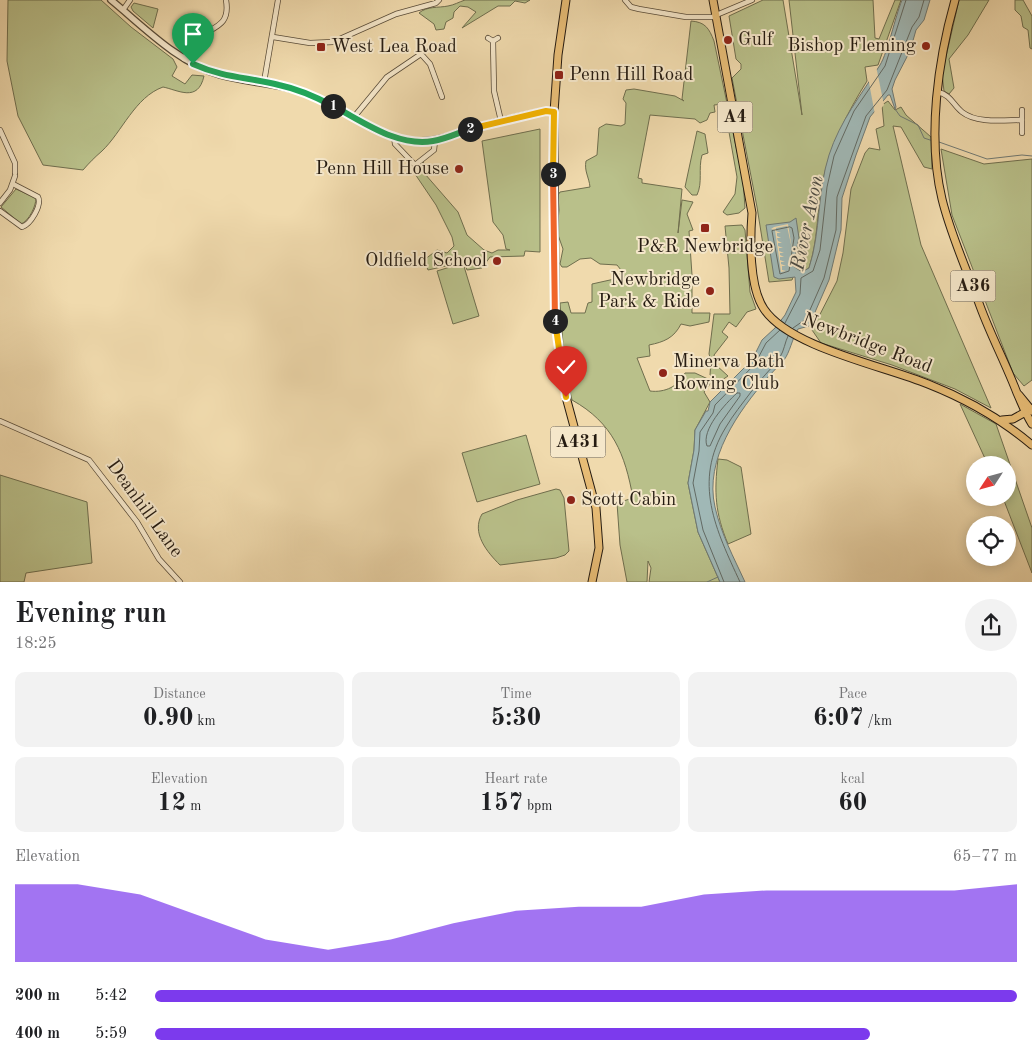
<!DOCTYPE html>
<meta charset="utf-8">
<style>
:root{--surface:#fff;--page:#f2f2f2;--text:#202124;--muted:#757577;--accent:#7c3aed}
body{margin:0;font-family:"Old Standard TT",serif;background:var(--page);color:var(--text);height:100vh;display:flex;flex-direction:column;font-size:19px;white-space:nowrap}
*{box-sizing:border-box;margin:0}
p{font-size:16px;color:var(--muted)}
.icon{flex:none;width:28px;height:28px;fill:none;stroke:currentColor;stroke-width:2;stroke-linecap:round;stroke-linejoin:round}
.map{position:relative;height:582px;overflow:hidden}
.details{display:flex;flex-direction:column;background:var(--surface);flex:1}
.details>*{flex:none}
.needle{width:32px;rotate:234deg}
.controls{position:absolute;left:966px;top:456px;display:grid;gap:10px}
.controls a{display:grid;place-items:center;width:50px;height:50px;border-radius:50%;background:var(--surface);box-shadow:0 2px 12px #0003;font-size:25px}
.pin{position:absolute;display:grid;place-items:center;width:42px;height:42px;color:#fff;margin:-51px -21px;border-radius:50% 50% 50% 0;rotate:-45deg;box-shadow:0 0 5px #0007}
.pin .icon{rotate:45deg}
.km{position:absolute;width:25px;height:25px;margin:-12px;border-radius:50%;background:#222;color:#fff;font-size:14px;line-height:25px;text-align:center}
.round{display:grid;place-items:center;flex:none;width:52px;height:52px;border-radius:26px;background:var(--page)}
.summary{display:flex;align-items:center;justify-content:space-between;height:85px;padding:0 15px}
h1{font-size:28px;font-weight:600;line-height:38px}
.stats{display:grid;grid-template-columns:repeat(3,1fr);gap:8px;height:85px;padding:5px 15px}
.stats div{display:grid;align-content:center;border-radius:10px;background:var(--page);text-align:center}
.stats b{font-size:25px;font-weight:600}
.stats small{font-size:14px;font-weight:400}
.stats p{font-size:14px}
.chart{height:140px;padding:10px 15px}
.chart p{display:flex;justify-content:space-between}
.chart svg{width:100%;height:90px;margin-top:5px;fill:var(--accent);opacity:.7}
ul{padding:0 15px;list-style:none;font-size:16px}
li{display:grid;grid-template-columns:80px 60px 1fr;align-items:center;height:38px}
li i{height:12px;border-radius:6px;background:var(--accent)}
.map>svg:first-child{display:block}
</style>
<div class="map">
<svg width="1032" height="582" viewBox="0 0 1032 582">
<rect width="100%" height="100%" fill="#f0daad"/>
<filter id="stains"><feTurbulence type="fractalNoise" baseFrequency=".004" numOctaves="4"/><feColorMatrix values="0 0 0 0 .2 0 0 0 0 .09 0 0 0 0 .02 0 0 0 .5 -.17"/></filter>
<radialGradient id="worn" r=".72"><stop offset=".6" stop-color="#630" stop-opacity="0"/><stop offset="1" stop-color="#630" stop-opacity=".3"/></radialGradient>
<g fill="#b9c08a" stroke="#6f6e4e">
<path d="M8 0H101L131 27 173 59 177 67 172 76 185 84 192 75 204 76C198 103 178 90 163 87 135 97 122 132 102 151 95 157 89 163 83 170L43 165 18 116 7 61Z"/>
<path d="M465 0H530L525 3 515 1 510 6H498L462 28 476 12 468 7 460 6 454 12 453 18 446 22 444 29 436 30 434 24 419 13C427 6 438 8 448 6 454 5 459 2 465 0Z"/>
<path d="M763 0H783L802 115 789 0H873L875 38 879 39 895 0H901L878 65 865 67 867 81C847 113 830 146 822 184 817 212 818 240 809 268L802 272 796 269 792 280 769 282 757 207 732 78 741 69V64L736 59 729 16Z"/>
<path d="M959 0H989L968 35 949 59 954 88 949 94 944 91 942 74Z"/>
<path d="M1015 0H1023L1032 16V49L1030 48 1028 30 1023 27 1021 16 1015 10Z"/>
<path d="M134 3 158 9 153 28 133 11 131 7Z"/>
<path d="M691 21C705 22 709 28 714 41L743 180 745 208 739 213 727 215 723 212 735 194 737 177 724 104 714 105 715 112 710 113 707 120 700 123 695 119 650 115 638 178 642 179V183L682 189 678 233 682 200 693 202 687 214 693 230 689 231 692 275V313H710L709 322 690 326 681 324C674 338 664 342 649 345L650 356 637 358 650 391C665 393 679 386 685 373H695L708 379 710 384 704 392 710 402 695 430 694 450 688 483 698 532 720 582H649L651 568 648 561 647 582H627L620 545 617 503 633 498C625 454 613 423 572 400L565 371 560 303 568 302 571 313H585L588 303 592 302V284L619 278 621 270 617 265 600 264 591 258 580 259 567 267H562L560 264 563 249 557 232 559 210 558 195 560 192 590 187C589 177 584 171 586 161L597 155 599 128 606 124 621 126 625 124 626 103 623 99 626 90 634 89 675 96 684 101 682 99Z"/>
<path d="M888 101 895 110 901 107 906 115 931 137 932 169 924 167 901 127 893 126 921 245 991 408 955 389 892 365 821 343 812 330 837 281 843 253 851 189 865 153 869 148 880 150 876 129 884 126 882 105Z"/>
<path d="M540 129V252L525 251 524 256 490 257 482 268 467 270 464 262 428 270 424 260 437 250 447 253 454 246 452 237 436 205 415 174V165L423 160 425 174 458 212 467 235 484 250 492 253 498 250H510L506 249 503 235 493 222 482 141Z"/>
<path d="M697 131 705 134 708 153 702 155C698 169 703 182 697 195H692L685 187Z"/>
<path d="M941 149 984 164 1032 159V380L1024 386 1013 373 952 215Z"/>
<path d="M16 189 36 198C36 206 29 221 21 224L1 207Z"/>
<path d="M742 225 745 230 750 292 756 309 747 312 736 327 729 322 722 332 728 337 714 355 716 365 728 376 722 380 714 379 710 375 711 360 709 354 714 314H730L729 268 725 226Z"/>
<path d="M463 263 479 316 453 324 437 271Z"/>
<path d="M960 404 996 424 1032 528V573L1003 498H1008V465H988Z"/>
<path d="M526 435 540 484 477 502 462 453Z"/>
<path d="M718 459 727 460 741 467 751 534 728 544C715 513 714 492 718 459Z"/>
<path d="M0 475 87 502 92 563 26 573 24 582H0Z"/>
<path d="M556 489 560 490 564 498 569 551 565 555 556 558 500 565C487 552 471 533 482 514L517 500Z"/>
</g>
<path fill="#a0b8b6" stroke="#6f7974" d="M902 0H930L924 20 916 30 910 51 895 80 892 89 896 107 895 109 890 95H888L870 117 856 155 842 198 841 230 829 280 809 326 798 329C792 339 790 352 784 360 779 366 773 371 768 377 738 412 704 459 715 507 721 534 734 558 745 582H720L698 532 688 483 694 450 695 430 706 411H708L710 402 752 360 762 340 775 328 785 315 796 292 795 277 779 279 774 277 766 225 790 222 796 218 799 238 793 266 802 272 809 268C821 231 817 192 829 155 840 121 861 95 880 65 888 52 895 17 902 0Z"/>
<g fill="#f0daad">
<path d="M876 66 884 105 875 115 868 77Z"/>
<path d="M788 224 792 249 787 226 776 228V231L781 233H777V236L781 238H777L778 241 782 243H778V246L783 248H779V251L784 253H780V255L784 257H780V260L785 262H781V264L786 266H782V270L786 271 781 272 775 230 771 229 774 227Z"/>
</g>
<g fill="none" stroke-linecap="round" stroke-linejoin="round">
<g stroke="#626a64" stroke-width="1">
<path d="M790 227 792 228 794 238 789 271 780 274 772 231Z"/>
<path d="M785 323 800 294 801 278 813 271 820 250 827 187 834 156 854 111 885 66 906 0"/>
<path d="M793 328 806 319 824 278 836 230 837 197 866 116 887 90 912 27 919 17 924 0"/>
<path d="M737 393H740V396L720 424 710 446H707C701 430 725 404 737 393Z"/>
<path d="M724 582 703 530 693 483 699 451 700 432 713 413 715 405 755 364 766 343 780 330"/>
<path d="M740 582C716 530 692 482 726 427 733 415 742 404 751 392 759 380 771 370 780 357 784 351 785 342 788 336"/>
</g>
<g stroke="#6f7974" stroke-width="1">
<path d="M895 109 900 116 918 125 924 138 933 141"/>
<path d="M939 142 987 159 1022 155 1032 156"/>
<path d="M707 582 718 577"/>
</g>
<defs>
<g id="minor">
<path d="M625 0 631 7 639 9 686 17H715"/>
<path d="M123 10 130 0"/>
<path d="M714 16 752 0"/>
<path d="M199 37 197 25H202"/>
<path d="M273 37 310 43 333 42 396 14 436 3 439 0"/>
<path d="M488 38 493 41 498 38"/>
<path d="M493 41 494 91 501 121"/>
<path d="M184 59C187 53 189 45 194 41 210 26 231 29 226 0"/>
<path d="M264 82 278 0"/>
<path d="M938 92C951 95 953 105 962 112 977 124 1005 120 1022 120"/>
<path d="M1022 110V133"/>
<path d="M354 117 387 77 421 54 430 64 442 97"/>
<path d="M0 130 15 163V173"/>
<path d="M394 137 395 144 415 165 434 150 435 141"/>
<path d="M0 203 10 190 15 176"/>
<path d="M0 211 22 227C31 224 42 205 38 197L13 184"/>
<path d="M0 421 89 460 137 522 159 559 180 582"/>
</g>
<path id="tertiary" d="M111 0C145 28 177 62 220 75 248 83 278 83 306 93 338 106 366 127 398 139 430 147 458 133 489 124 508 119 527 115 546 111L554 112"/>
<g id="primary">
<path d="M566 0 558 55 554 112 555 319 566 397 596 508 599 548 592 582"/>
<path d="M713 0 752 213C750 239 749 287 764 309 789 347 884 366 928 384 966 399 1000 418 1032 445"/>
<path d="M1002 420 1013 419 1031 409"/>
</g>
<g id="trunk">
<path d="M955 0C938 60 927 137 942 199 951 236 967 270 980 306 991 336 1006 364 1017 393 1022 404 1025 413 1032 424"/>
<path d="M1019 395 1032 411"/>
</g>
</defs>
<use href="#minor" stroke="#584b38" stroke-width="6"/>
<use href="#tertiary" stroke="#584b38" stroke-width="8"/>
<use href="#primary" stroke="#251b11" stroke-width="9"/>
<use href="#trunk" stroke="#251b11" stroke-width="9"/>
<use href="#minor" stroke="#f5e7ca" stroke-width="4.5"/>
<use href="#tertiary" stroke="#f5e7ca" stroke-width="5.5"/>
<use href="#primary" stroke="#e8bd76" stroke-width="7"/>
<use href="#trunk" stroke="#e8bd76" stroke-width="7"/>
</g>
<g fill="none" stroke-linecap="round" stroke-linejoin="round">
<defs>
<path id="split-1" d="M193 64C224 78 248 77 279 85 298 89 316 97 333 106"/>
<path id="split-2" d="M333 106C364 122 397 147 433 141 446 139 458 133 470 129"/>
<path id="split-3" d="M470 129 546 111 554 112 553 174"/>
<path id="split-4" d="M553 174 555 321"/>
<path id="split-5" d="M555 321 566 397"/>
</defs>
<use href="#split-1" stroke="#fff" stroke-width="10"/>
<use href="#split-2" stroke="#fff" stroke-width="10"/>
<use href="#split-3" stroke="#fff" stroke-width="10"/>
<use href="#split-4" stroke="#fff" stroke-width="10"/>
<use href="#split-5" stroke="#fff" stroke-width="10"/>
<use href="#split-1" stroke="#22a559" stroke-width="6"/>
<use href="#split-2" stroke="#22a559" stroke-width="6"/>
<use href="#split-3" stroke="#f5b400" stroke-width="6"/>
<use href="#split-4" stroke="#f0652b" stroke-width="6"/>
<use href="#split-5" stroke="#f5b400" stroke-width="6"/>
</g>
<g fill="#8f2418" stroke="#f5e7ca" stroke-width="2">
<circle cx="728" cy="40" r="5"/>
<circle cx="926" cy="46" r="5"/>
<rect x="316" y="42" width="10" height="10" rx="2.5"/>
<rect x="554" y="70" width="10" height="10" rx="2.5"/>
<circle cx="459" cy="169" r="5"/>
<rect x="700" y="223" width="10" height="10" rx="2.5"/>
<circle cx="497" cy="261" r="5"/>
<circle cx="710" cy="291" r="5"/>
<circle cx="663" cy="373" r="5"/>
<circle cx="571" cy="500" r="5"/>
</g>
<g text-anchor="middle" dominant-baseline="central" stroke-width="4" stroke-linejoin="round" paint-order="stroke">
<g fill="#f5e7ca" stroke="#635848" stroke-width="1">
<rect x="717.5" y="101.5" width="35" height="31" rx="4"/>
<rect x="950.5" y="270.5" width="45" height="31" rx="4"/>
<rect x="550.5" y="426.5" width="55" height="31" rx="4"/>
</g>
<g font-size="18" font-weight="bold" fill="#251b11">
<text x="735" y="117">A4</text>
<text x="973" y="286">A36</text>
<text x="578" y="442">A431</text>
</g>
<g font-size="19" fill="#251b11" stroke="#f5e7ca" text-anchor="start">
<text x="738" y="40">Gulf</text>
<text x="916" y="46" text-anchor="end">Bishop Fleming</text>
<text x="331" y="47">West Lea Road</text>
<text x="569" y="75">Penn Hill Road</text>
<text x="449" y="169" text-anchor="end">Penn Hill House</text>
<text x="705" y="247" text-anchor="middle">P&amp;R Newbridge</text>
<text x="487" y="261" text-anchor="end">Oldfield School</text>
<text x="700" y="280" text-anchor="end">Newbridge<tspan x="700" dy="22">Park &amp; Ride</tspan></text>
<text x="673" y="362">Minerva Bath<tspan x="673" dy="22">Rowing Club</tspan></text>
<text x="581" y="500">Scott Cabin</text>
</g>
<g font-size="19" fill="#251b11" stroke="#f5e7ca">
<text transform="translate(867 344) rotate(21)">Newbridge Road</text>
<text transform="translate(144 509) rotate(54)">Deanhill Lane</text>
</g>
<g font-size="20" font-style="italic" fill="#4a4a43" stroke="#f5e7ca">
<text transform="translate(808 223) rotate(-78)">River Avon</text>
</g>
</g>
<rect width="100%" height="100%" filter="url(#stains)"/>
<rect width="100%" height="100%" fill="url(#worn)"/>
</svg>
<div class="controls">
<a><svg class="needle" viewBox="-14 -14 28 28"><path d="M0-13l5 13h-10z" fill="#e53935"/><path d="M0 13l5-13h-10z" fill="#757577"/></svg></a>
<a><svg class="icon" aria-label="locate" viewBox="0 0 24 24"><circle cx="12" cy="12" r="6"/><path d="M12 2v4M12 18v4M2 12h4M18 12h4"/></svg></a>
</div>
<div class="pin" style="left:193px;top:64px;background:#1e9e55"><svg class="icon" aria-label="arrive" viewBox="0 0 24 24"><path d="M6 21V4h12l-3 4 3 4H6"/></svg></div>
<div class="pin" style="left:566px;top:397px;background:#d93025"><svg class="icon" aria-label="check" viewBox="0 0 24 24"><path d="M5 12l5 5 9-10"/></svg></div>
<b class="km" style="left:333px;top:106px">1</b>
<b class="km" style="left:470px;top:129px">2</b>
<b class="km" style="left:553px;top:174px">3</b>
<b class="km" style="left:555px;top:321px">4</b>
</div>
<section class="details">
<div class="summary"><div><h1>Evening run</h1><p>18:25</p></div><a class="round"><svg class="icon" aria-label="share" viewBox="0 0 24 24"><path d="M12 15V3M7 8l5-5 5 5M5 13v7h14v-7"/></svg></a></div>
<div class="stats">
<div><p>Distance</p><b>0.90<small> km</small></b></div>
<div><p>Time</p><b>5:30</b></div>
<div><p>Pace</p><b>6:07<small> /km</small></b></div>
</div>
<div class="stats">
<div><p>Elevation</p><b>12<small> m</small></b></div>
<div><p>Heart rate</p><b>157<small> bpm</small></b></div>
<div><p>kcal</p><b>60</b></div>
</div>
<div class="chart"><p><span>Elevation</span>65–77 m</p>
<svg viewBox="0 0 160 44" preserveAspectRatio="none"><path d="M0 44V6L10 6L20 11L30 22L40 33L50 38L60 33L70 25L80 19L90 17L100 17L110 11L120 9L130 9L140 9L150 9L160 6V44z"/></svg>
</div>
<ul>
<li><b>200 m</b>5:42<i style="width:100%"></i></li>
<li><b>400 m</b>5:59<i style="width:83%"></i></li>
</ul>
</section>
